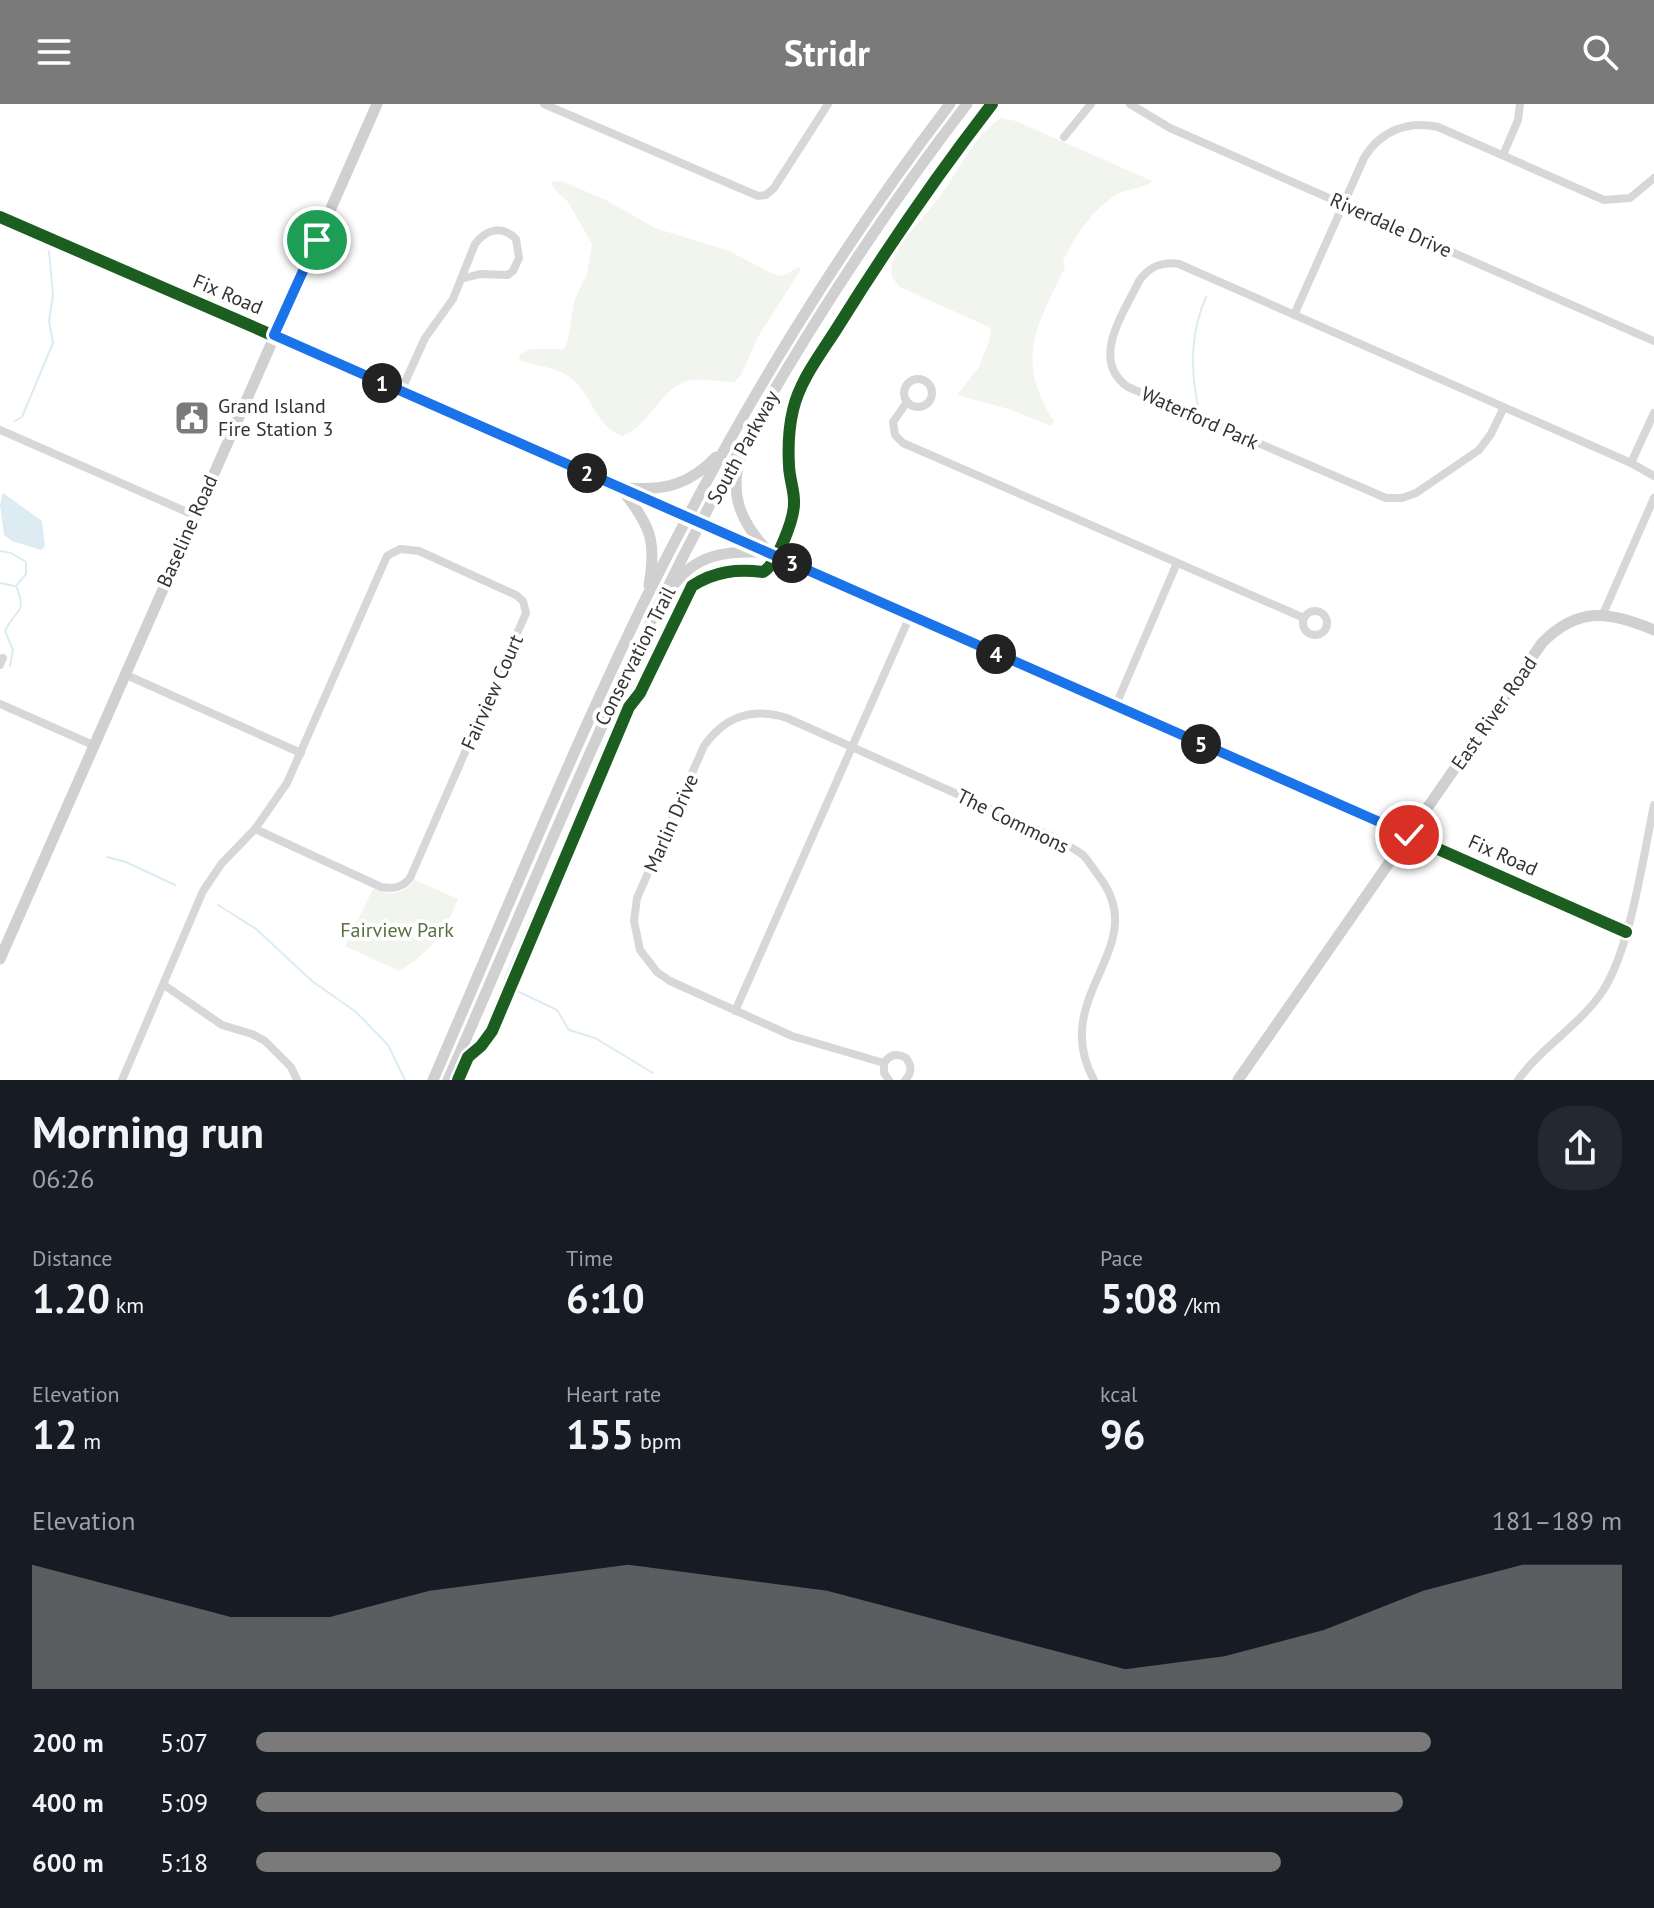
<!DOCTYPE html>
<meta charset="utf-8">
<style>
:root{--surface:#171b24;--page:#242831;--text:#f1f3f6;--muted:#9ea1a6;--accent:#7a7a7a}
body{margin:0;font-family:"PT Sans",sans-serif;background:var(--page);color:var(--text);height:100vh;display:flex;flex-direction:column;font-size:30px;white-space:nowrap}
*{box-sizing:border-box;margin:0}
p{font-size:26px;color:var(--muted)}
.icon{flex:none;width:44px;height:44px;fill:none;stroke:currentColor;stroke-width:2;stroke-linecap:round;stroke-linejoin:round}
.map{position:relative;height:976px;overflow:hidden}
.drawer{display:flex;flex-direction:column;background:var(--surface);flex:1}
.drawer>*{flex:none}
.pin{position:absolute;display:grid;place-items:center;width:68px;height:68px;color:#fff;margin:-34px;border:4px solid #fff;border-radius:50%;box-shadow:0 2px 8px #0007}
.km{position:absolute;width:40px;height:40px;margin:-20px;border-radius:50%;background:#222;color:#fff;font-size:22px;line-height:40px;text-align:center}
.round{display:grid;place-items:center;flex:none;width:84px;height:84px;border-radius:32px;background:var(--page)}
.head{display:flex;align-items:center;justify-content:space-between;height:136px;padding:0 32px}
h1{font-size:44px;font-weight:700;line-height:60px}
.figures{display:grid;grid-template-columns:repeat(3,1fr);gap:12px;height:136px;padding:8px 32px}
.figures div{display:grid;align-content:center}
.figures b{font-size:40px;font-weight:700}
.figures small{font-size:22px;font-weight:400}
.figures p{font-size:22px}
.chart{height:224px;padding:16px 32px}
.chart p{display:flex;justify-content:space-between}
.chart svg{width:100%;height:144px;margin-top:8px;fill:var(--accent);opacity:.7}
ul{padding:0 32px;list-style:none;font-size:26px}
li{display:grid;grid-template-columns:128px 96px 1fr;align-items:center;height:60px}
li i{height:20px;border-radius:10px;background:var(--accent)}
header{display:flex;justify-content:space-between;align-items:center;height:104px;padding:0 32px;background:var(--accent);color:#fff;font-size:36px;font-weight:700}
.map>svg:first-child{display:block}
</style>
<header><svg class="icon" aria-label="menu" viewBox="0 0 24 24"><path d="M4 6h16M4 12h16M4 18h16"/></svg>Stridr<svg class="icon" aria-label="search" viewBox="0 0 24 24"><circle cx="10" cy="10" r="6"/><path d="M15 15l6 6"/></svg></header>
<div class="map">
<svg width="1654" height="976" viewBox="0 0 1654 976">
<rect width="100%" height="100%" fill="#fff"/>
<g fill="#f1f5ed">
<path d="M1001 14 1016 17 1152 77C1142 86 1127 84 1116 91 1092 106 1075 132 1063 157L1065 163C1037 222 1014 256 1054 317L1051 322 1012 306 957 291 979 263 989 237 991 224 900 183C894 177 889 170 892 161 898 136 926 112 941 91 961 63 972 34 1001 14Z"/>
<path d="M561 77 606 96 655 124 729 147 771 169 782 172 799 163 801 165 758 233 741 271 734 278C720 278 696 273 684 278 658 289 649 322 622 332 595 322 593 292 572 275 557 262 537 263 519 256L520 250 531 245H564L568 235 574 197 587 170 592 140 568 98 555 86 551 78Z"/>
<path d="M415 776 458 795C446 827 429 850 399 867L345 842 373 785C390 791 402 792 415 776Z"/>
</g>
<path fill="#ddebf3" d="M3 389 42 417 45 442 41 446 12 437 4 431 0 401Z"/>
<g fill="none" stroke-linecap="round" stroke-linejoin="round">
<g stroke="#ddebf3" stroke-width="2">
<path d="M1198 302C1190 265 1191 227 1206 193"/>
<path d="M15 317 22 313 53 239 49 217 53 191 49 147"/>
<path d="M0 447 11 449 26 458V470L16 482C28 510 15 505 5 527L13 546 10 562"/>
<path d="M0 479 14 482"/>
<path d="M107 753 126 758 175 781"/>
<path d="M218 801 256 825 312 877 356 908 388 941 405 976"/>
<path d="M653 969 595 934 569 926 557 906 515 886 505 874 627 595 659 538"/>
</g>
<g stroke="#d7d7d7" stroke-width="8">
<path d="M544 0 758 92 766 91 774 84 828 0"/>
<path d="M1130 0 1170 24 1654 237"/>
<path d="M1064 33 1091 0"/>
<path d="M1503 51 1518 16 1520 0"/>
<path d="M1294 211 1364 54C1380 27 1408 16 1438 23L1604 96 1630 94 1654 74"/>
<circle cx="918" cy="289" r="14"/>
<path d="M401 287 425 234 453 195 475 140C486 125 502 121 516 135L519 154 513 167 508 171 480 170 461 175"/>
<path d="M907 298 893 318 895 331 903 339 1304 514"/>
<path d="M1504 303 1491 330 1479 346 1416 389 1402 394H1386L1128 283C1089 256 1124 209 1139 177 1149 163 1161 157 1179 160L1631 359 1654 372"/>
<path d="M0 326 194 411"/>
<path d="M1631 359 1654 309"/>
<path d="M400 445 419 447 516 491 523 497 526 509 410 774C402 784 393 785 381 783L255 725 287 679 387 452Z"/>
<circle cx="1315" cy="519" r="12"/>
<path d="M1603 510 1654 394"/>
<path d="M0 561 3 554"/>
<path d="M124 570 301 649"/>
<path d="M0 600 93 641"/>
<path d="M1115 603 1177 459"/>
<path d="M1409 731 1626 828"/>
<path d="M164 881 222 921 252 930 265 937 291 963 297 976"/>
<path d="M735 907 910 512"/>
<path d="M884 959 792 932 670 877 657 868 640 846 634 817 637 794 704 642C725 612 752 603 787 614L1051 732C1061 738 1074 744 1083 751 1089 757 1093 765 1098 771 1155 843 1047 891 1094 976"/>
<path d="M122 976 203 787 222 759 255 725"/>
<path d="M889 976 884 969V959C890 950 897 949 906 954 912 962 912 969 905 976"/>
<path d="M1518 976C1541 944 1577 923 1600 891 1630 850 1643 753 1654 701"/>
</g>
<g stroke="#d0d0d0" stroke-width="11">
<path d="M0 113 1409 731"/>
<path d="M740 355C729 392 742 420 768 447"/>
<path d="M628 384C665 387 690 380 716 353"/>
<path d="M623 387C650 421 657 437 649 481"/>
<path d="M675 479C697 451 725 447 759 448"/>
<path d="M0 855 377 0"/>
<path d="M433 976C503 815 569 652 646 494 732 321 832 154 950 0"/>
<path d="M448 976C517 819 582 659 657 505 743 328 847 156 967 0"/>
<path d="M1238 976 1542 539C1578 502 1610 507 1654 526"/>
</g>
<defs>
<g id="cycleway">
<path d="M0 113 401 287 1626 828"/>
<path d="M458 976 468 953 481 942 492 927 629 603 640 589 692 482C715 467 737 465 763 468 777 460 795 414 794 397 794 385 789 373 789 361 788 344 789 323 793 306 800 275 823 247 839 221 887 144 937 71 992 0"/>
</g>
</defs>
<use href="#cycleway" stroke="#fff" stroke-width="17"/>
<use href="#cycleway" stroke="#1b5e20" stroke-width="12"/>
</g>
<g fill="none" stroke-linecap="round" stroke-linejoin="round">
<defs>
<path id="route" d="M317 136 274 231 1409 731"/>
</defs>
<use href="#route" stroke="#fff" stroke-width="16"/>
<use href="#route" stroke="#1a73e8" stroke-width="10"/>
</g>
<defs>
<symbol id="civic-square" viewBox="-11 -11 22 22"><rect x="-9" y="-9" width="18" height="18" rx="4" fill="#7a7a7a" stroke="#fff"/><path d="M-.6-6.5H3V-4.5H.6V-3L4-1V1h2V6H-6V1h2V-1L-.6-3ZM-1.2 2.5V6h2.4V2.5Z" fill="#fff"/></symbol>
</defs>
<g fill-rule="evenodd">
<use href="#civic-square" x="172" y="294" width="40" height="40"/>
</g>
<g text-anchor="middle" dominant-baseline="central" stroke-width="8" stroke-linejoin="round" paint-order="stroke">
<g font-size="20" fill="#333" stroke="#fff">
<text transform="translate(1391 121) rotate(24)">Riverdale Drive</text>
<text transform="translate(228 190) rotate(23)">Fix Road</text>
<text transform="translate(1200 314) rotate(24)">Waterford Park</text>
<text transform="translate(743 343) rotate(-61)">South Parkway</text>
<text transform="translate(187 427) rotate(-66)">Baseline Road</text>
<text transform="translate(635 552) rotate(-63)">Conservation Trail</text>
<text transform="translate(492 588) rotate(-66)">Fairview Court</text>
<text transform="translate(1494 609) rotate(-55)">East River Road</text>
<text transform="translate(1013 717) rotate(26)">The Commons</text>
<text transform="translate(671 719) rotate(-66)">Marlin Drive</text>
<text transform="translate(1503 751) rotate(24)">Fix Road</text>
</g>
<g font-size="20" fill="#333" stroke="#fff" text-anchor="start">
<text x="218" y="302">Grand Island<tspan x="218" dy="23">Fire Station 3</tspan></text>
</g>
<g font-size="20" fill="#56703f" stroke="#fff">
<text x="397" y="826">Fairview Park</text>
</g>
</g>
</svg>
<div class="pin" style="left:317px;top:136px;background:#1e9e55"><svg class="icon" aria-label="arrive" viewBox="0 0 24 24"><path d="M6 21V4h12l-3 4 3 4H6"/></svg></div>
<div class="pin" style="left:1409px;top:731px;background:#d93025"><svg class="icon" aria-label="check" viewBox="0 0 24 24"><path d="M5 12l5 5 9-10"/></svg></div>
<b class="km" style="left:382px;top:279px">1</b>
<b class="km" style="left:587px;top:369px">2</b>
<b class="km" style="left:792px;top:459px">3</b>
<b class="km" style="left:996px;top:550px">4</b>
<b class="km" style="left:1201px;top:640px">5</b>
</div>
<section class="drawer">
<div class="head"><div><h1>Morning run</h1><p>06:26</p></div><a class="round"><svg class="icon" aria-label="share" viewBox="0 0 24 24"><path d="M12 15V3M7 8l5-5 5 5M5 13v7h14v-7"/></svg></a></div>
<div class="figures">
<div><p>Distance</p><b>1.20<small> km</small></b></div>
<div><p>Time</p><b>6:10</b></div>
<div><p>Pace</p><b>5:08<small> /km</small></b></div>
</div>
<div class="figures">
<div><p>Elevation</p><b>12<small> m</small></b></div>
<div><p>Heart rate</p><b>155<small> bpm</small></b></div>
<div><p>kcal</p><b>96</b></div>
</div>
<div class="chart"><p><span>Elevation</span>181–189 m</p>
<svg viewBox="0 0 160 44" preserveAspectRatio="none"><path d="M0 44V6L10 14L20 22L30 22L40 14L50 10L60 6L70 10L80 14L90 22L100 30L110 38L120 34L130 26L140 14L150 6L160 6V44z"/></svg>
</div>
<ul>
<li><b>200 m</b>5:07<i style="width:86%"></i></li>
<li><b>400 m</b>5:09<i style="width:84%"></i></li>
<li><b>600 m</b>5:18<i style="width:75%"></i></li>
</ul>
</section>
